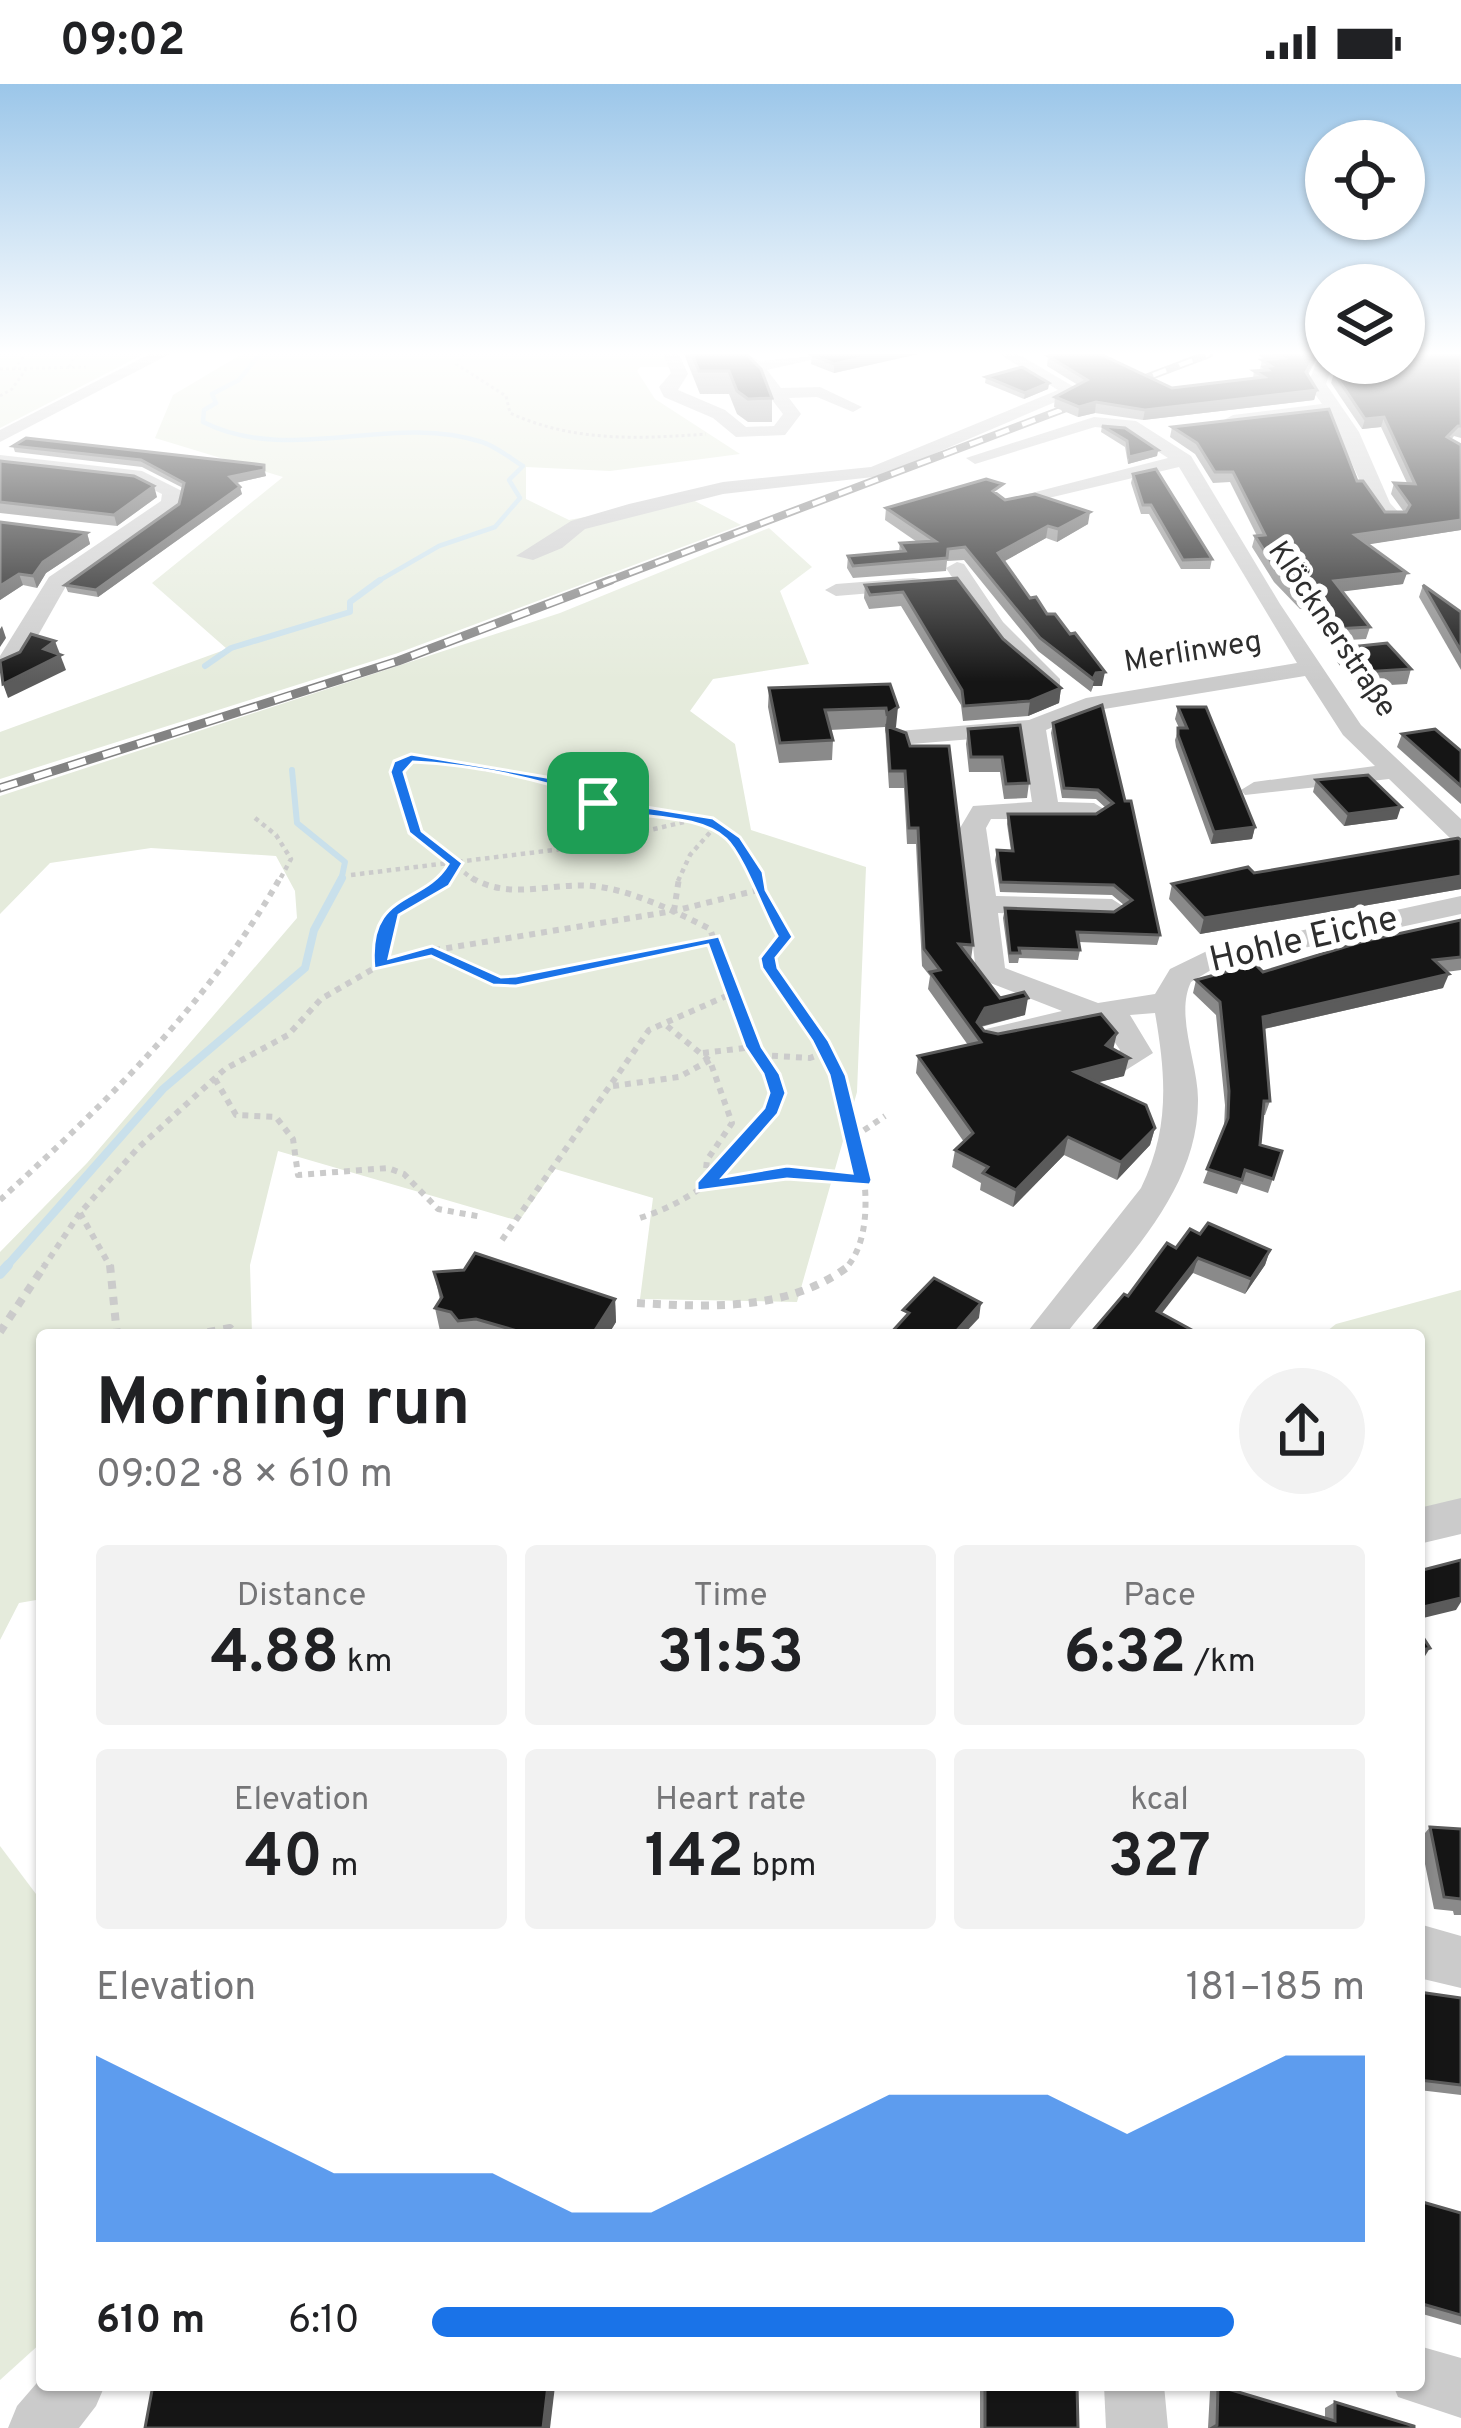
<!DOCTYPE html>
<meta charset="utf-8">
<style>
:root{--surface:#fff;--page:#f2f2f2;--text:#202124;--muted:#757577;--accent:#1a73e8}
body{margin:0;font-family:Overpass,sans-serif;background:var(--page);color:var(--text);height:100vh;display:flex;flex-direction:column;font-size:45px;white-space:nowrap}
*{box-sizing:border-box;margin:0}
p{font-size:39px;color:var(--muted)}
.icon{flex:none;width:66px;height:66px;fill:none;stroke:currentColor;stroke-width:2;stroke-linecap:round;stroke-linejoin:round}
.map{position:relative;flex:1;overflow:hidden}
.panel{position:absolute;left:36px;top:1245px;width:1389px;height:1062px;display:flex;flex-direction:column;background:var(--surface);border-radius:12px;box-shadow:0 3px 9px #0004}
.panel>*{flex:none}
.controls{position:absolute;left:1305px;top:36px;display:grid;gap:24px}
.controls a{display:grid;place-items:center;width:120px;height:120px;border-radius:50%;background:var(--surface);box-shadow:0 3px 9px #0004;font-size:60px}
.pin{position:absolute;display:grid;place-items:center;width:102px;height:102px;color:#fff;margin:-51px;border-radius:24px;box-shadow:0 6px 18px #0006}
.round{display:grid;place-items:center;flex:none;width:126px;height:126px;border-radius:63px;background:var(--page)}
.head{display:flex;align-items:center;justify-content:space-between;height:204px;padding:0 60px}
h1{font-size:66px;font-weight:700;line-height:90px}
.metrics{display:grid;grid-template-columns:repeat(3,1fr);gap:18px;height:204px;padding:12px 60px}
.metrics div{display:grid;align-content:center;border-radius:12px;background:var(--page);text-align:center}
.metrics b{font-size:60px;font-weight:700}
.metrics small{font-size:33px;font-weight:400}
.metrics p{font-size:33px}
.chart{height:336px;padding:24px 60px}
.chart p{display:flex;justify-content:space-between}
.chart svg{width:100%;height:216px;margin-top:12px;fill:var(--accent);opacity:.7}
ul{padding:0 60px;list-style:none;font-size:39px}
li{display:grid;grid-template-columns:192px 144px 1fr;align-items:center;height:90px}
li i{height:30px;border-radius:15px;background:var(--accent)}
.status{display:flex;justify-content:space-between;align-items:center;height:84px;padding:0 60px;background:var(--surface);direction:ltr}
.status svg{height:33px;fill:currentColor}
.map>svg:first-child{display:block}
</style>
<div class="status"><b>09:02</b><svg viewBox="0 0 49 12"><path d="M0 12V9h3v3zM5 12V6h3v6zM10 12V3h3v9zM15 12V0h3v12zM26 1h20v11H26zM47 4h2v5h-2z"/></svg></div>
<div class="map">
<svg width="1461" height="2344" viewBox="0 0 1461 2344">
<rect width="100%" height="100%" fill="#fff"/>
<g fill="#e5ebdc">
<path d="M0 270H144L0 344Z"/>
<path d="M242 270H664L672 283H640L637 287 655 315 740 370 610 387 526 383V415L569 436 689 414 741 441 398 569 0 695V648L227 565 152 499 283 393 155 354 173 311Z"/>
<path d="M769 444 812 483 780 507 809 580 713 595 690 627 735 660 751 746 866 783 857 1008 797 1218 640 1215 653 1114 555 1085 519 1137 278 1067 250 1181 252 1251H42V1515L19 1519 0 1556V1168L87 1079 297 834 295 807 276 772 151 764 50 779 0 830V712L560 529Z"/>
<path d="M1461 1206V1423L1419 1432V1251H1322L1336 1240Z"/>
<path d="M0 1762 42 1818V2258L0 2296Z"/>
</g>
<g fill="none" stroke-linecap="round" stroke-linejoin="round">
<path stroke="#c9e0eb" stroke-width="4.5" d="M260 270 239 296 212 310 216 319 204 326 203 338C291 382 390 328 482 358 497 363 510 374 523 382L509 396 520 414 495 443 439 462 375 499"/>
<g stroke="#c9e0eb" stroke-width="6">
<path d="M205 582 231 564 350 528V518L380 496"/>
<path d="M292 686 297 739 345 778 341 797"/>
</g>
<path stroke="#c9e0eb" stroke-width="8" d="M5 1184 163 1005 305 884 314 846 342 794"/>
<path stroke="#c9e0eb" stroke-width="10" d="M0 1190 8 1181"/>
<g stroke="#cbcbcb" stroke-width="3" stroke-dasharray="3 3" stroke-linecap="butt">
<path d="M463 270 456 280 506 312 510 329C573 358 638 355 706 350"/>
<path d="M69 283 77 270"/>
<path d="M0 285 86 283"/>
<path d="M14 285 25 270"/>
<path d="M0 312 12 305 26 285"/>
</g>
<g stroke="#cbcbcb" stroke-width="4.5" stroke-dasharray="4.5 4.5" stroke-linecap="butt">
<path d="M255 734 276 751 291 775 279 797"/>
<path d="M351 791 578 763 684 738"/>
<path d="M441 797 454 782"/>
<path d="M475 797 416 750 397 688 399 680 411 674 432 675 558 699 619 726 708 737 733 753 756 797"/>
<path d="M678 797 690 771 713 745"/>
</g>
<g stroke="#cbcbcb" stroke-width="6" stroke-dasharray="6 6" stroke-linecap="butt">
<path d="M472 794C511 817 552 798 593 802 632 806 676 828 710 845L753 963 772 990 777 1009C751 1071 702 1114 640 1134"/>
<path d="M756 794 785 853 768 874 770 884C788 913 811 939 827 970 853 1022 888 1137 846 1184"/>
<path d="M674 827 679 794"/>
<path d="M435 869 499 898 713 855"/>
<path d="M380 881C392 811 399 833 445 794"/>
<path d="M667 942 710 977 732 1039 707 1076 704 1103 787 1089 863 1096"/>
<path d="M703 969 753 963"/>
<path d="M760 971 810 974 826 968"/>
<path d="M215 995 236 1031 276 1033 293 1055 298 1091 388 1084 404 1090 438 1125 482 1133"/>
<path d="M613 1002 679 993 710 976"/>
<path d="M854 1053 885 1032"/>
<path d="M0 1116C106 1019 209 919 280 794"/>
<path d="M80 1129 111 1184"/>
<path d="M502 1156 649 946 733 909"/>
<path d="M43 1184 80 1129 137 1065 225 985 288 951 321 915 380 881 417 869 674 827 758 806"/>
</g>
<g stroke="#cbcbcb" stroke-width="8" stroke-dasharray="8 8" stroke-linecap="butt">
<path d="M110 1181 117 1251"/>
<path d="M637 1219C710 1223 789 1228 850 1181"/>
<path d="M0 1248 45 1181"/>
<path d="M192 1251 230 1244 235 1251"/>
</g>
<g fill="#cbcbcb" fill-rule="evenodd">
<path d="M150 270H170L0 358V346Z"/>
<path d="M663 270H679L688 290 678 306 725 326 746 343 774 342 783 330 750 287 730 270H748L759 277 837 270 767 286 781 304 820 303 862 323 853 328 817 313 789 314 801 330 785 351 736 353 713 334 664 313 659 303 671 289Z"/>
<path d="M999 270H1018L1081 307 882 392 723 410 585 445 562 464 533 476 516 472 571 437 629 420 723 398 871 383 1058 306Z"/>
<path d="M1326 270V279H1333L1326 300 1359 348 1390 419 1402 432 1399 436H1385L1371 421 1329 330 1233 341 1224 336 1233 331 1322 320 1308 300 1318 274Z"/>
<path d="M1094 333 1136 337 1191 372 1280 520 1361 641 1461 735V758L1452 756 1389 695 1245 711 1241 706 1254 698 1375 682 1343 651 1305 592 1092 627 1046 646 1058 718 1094 719 1107 727 1094 735H991L986 744 996 812 1112 815 1126 824 1112 833 998 829 1005 884 1098 919 1155 910 1170 885 1207 867 1461 812V830L1216 883 1191 898C1175 931 1198 979 1198 1015 1199 1109 1119 1182 1065 1251H1025L1141 1104C1170 1045 1166 992 1155 929L1130 931 1153 969 1123 988 1107 978 1120 966 1101 938 997 962 986 959 981 952 986 945 1062 927 980 895 976 889 960 744 973 722 1032 718 1022 651 899 661 887 654 899 647 1029 636 1086 614 1297 579 1179 383 1006 424 996 418 1168 374 1125 346 1095 343 975 380 966 374Z"/>
<path d="M0 371 142 387 182 407 178 423 66 502 23 578 0 589V572L49 493 161 417 162 410 138 398 0 383Z"/>
<path d="M957 478 964 480 1003 538 1060 595V605H1044L987 547 946 484Z"/>
<path d="M913 494 921 495V505L836 512 825 506 836 500Z"/>
<path d="M1461 1414V1450L1419 1460V1424Z"/>
<path d="M1419 1840 1461 1852V1904L1419 1894Z"/>
<path d="M1419 2262 1461 2274V2334L1398 2313 1393 2301H1419Z"/>
<path d="M42 2293V2301H105L96 2322 79 2344H8L17 2322Z"/>
<path d="M1104 2301H1164L1168 2344H1106Z"/>
</g>
<defs>
<path id="rail-far1" d="M603 499 1209 270"/>
<path id="rail" d="M0 704 398 577 611 496"/>
</defs>
<use href="#rail-far1" stroke="#838383" stroke-width="8"/>
<use href="#rail" stroke="#838383" stroke-width="9"/>
<use href="#rail-far1" stroke="#fff" stroke-width="4.5" stroke-dasharray="14" stroke-linecap="butt"/>
<use href="#rail" stroke="#fff" stroke-width="6" stroke-dasharray="18" stroke-linecap="butt"/>
</g>
<g fill="#8a8a8a">
<path d="M684 270H746L772 314V338H748L737 330 729 310H700Z"/>
<path d="M918 270 834 289 811 280 812 271Z"/>
<path d="M1259 270H1319L1308 291 1317 306 1314 316 1143 336 1095 329 1078 333 1054 323 1055 313 1078 301 1047 282 1048 272 1172 304 1253 294 1254 287 1260 286 1262 276H1266L1259 272Z"/>
<path d="M1461 270V354L1454 352 1451 356 1461 361V446L1368 460 1403 500 1342 507 1370 543 1366 555 1331 557 1308 524 1300 525 1274 498 1252 463 1255 452H1257L1230 398 1213 399 1195 370 1170 353 1172 343 1357 397 1385 428H1404L1391 410 1394 399H1407L1381 343 1362 345 1331 299 1337 280Z"/>
<path d="M986 293 1049 299 1048 305 1024 315 985 299Z"/>
<path d="M1102 342 1158 366 1157 372 1128 380 1125 363 1101 348Z"/>
<path d="M13 362 264 381 266 392 236 399 242 410 98 513 68 508 65 501 179 420 183 404 142 383 15 368Z"/>
<path d="M0 377 157 413 117 442 0 429Z"/>
<path d="M1133 390 1212 475 1210 485H1181L1149 430H1141L1131 399Z"/>
<path d="M1001 412 1005 416 1088 440 1057 458 1046 454 1004 477 1030 514 1047 530 1102 602H1093L1091 608 1038 567 964 476 947 477 946 487 853 494 847 484 848 472 899 467 900 459 917 458 885 436 886 424Z"/>
<path d="M0 438 87 449 90 460 46 489 37 504 23 501 0 516Z"/>
<path d="M957 494 1003 555 1061 604 1059 619 1028 632 963 637 961 621 901 522 869 525 864 514 865 501Z"/>
<path d="M1423 501 1461 528V586L1419 513Z"/>
<path d="M1341 564 1411 585 1407 600 1357 603 1337 578Z"/>
<path d="M890 600 896 643 894 645 973 861 971 875 1000 914 1025 931 981 943 984 947 998 950 1114 965 1124 992 1098 998 1155 1044 1150 1061 1117 1096 1064 1071 1013 1123 980 1106 981 1099 952 1083 955 1066 964 1058 916 989 918 972 968 961 928 905 930 892 922 882 916 760H907L904 704H889L885 643 830 646 833 656 832 676 779 679 768 623 769 604Z"/>
<path d="M1178 623 1255 743 1252 755 1211 760 1176 663 1175 656 1179 644 1175 635Z"/>
<path d="M1053 639 1125 717 1160 851 1157 861 1079 858 1080 866 1078 876 1019 874 1018 879H1009L1003 834 1005 824 1114 828 1124 821 1112 811 1000 808 995 776 997 766 1011 767 1007 740 1008 730H1096L1106 724 1096 715 1062 714 1051 649Z"/>
<path d="M1020 641 1029 699 1027 714 1004 715 1000 688H969L966 660 968 645Z"/>
<path d="M1402 650 1461 667V720L1397 663Z"/>
<path d="M1316 696 1397 735 1344 742 1313 708Z"/>
<path d="M1461 756V805L1200 850 1169 815 1172 800 1254 789Z"/>
<path d="M1461 836V886L1446 888 1443 904 1264 945 1270 1017 1265 1031H1263L1260 1061 1282 1067 1268 1109 1241 1100 1237 1110 1203 1099 1224 1044 1225 1021 1216 931 1193 909 1196 896 1263 888Z"/>
<path d="M1200 1150 1270 1166 1265 1181 1245 1210 1193 1189 1128 1212 1176 1164Z"/>
<path d="M434 1188 615 1215 616 1238 608 1251H455L440 1247 435 1224 440 1216Z"/>
<path d="M1430 1743 1461 1745V1831H1454L1453 1827 1434 1825 1420 1755Z"/>
<path d="M1419 1908 1461 1914V2011L1419 2006Z"/>
<path d="M1419 2117 1461 2129V2241L1419 2229Z"/>
<path d="M980 2301H1077L1078 2344H980Z"/>
<path d="M1218 2302 1325 2334V2324L1335 2318 1414 2344H1208L1210 2307Z"/>
</g>
<g fill="#5b5b5b">
<path d="M877 270H918L834 289V280Z"/>
<path d="M1049 299 1048 305 1024 315 1025 309Z"/>
<path d="M1317 306 1314 316 1143 336 1145 326Z"/>
<path d="M1096 318 1095 329 1078 333 1079 323Z"/>
<path d="M1384 333 1381 343 1362 345 1365 335Z"/>
<path d="M1158 366 1157 372 1128 380 1129 373Z"/>
<path d="M264 386 266 392 231 400 230 393Z"/>
<path d="M154 402 157 413 117 442 114 431Z"/>
<path d="M240 403 242 410 98 513 96 506Z"/>
<path d="M1090 428 1088 440 1057 458 1058 445Z"/>
<path d="M1461 436V446L1352 463 1355 451Z"/>
<path d="M1048 442 1046 454 996 482 998 469Z"/>
<path d="M87 449 90 460 46 489 37 504 33 492 43 478Z"/>
<path d="M1407 489 1403 500 1331 509 1334 497Z"/>
<path d="M19 490 23 501 0 516V502Z"/>
<path d="M2 542 6 554 0 563V545Z"/>
<path d="M55 557 66 586 8 614 3 600Z"/>
<path d="M1105 588 1102 602H1093L1091 608 1096 589Z"/>
<path d="M1061 604 1059 619 1028 632 1030 617Z"/>
<path d="M898 623 896 643 887 649V642L885 650 887 630Z"/>
<path d="M1401 723 1397 735 1344 742 1348 730Z"/>
<path d="M1255 743 1252 755 1211 760 1214 748Z"/>
<path d="M1461 792V805L1200 850 1204 834Z"/>
<path d="M1449 890 1443 904 1259 946 1263 933Z"/>
<path d="M1028 914 1025 931 982 942 976 952 977 938 985 924Z"/>
<path d="M1117 949 1113 966 1106 961Z"/>
<path d="M1129 974 1124 992 1071 1005 1075 988Z"/>
<path d="M1155 1044 1150 1061 1117 1096 1121 1078Z"/>
<path d="M1068 1053 1064 1071 1013 1123 1016 1106Z"/>
<path d="M1270 1166 1265 1181 1245 1210 1251 1195Z"/>
<path d="M1198 1174 1193 1189 1152 1242 1157 1227Z"/>
<path d="M615 1215 616 1238 608 1251H592Z"/>
<path d="M981 1219 979 1234 963 1251H953Z"/>
<path d="M1461 1514V1518L1456 1526 1419 1535V1524Z"/>
<path d="M1430 1564 1422 1577 1419 1578V1567Z"/>
<path d="M548 2301 555 2302 550 2344H543Z"/>
</g>
<g fill="#151515" stroke="#5b5b5b" stroke-width="3">
<path d="M692 270H746L761 285 772 314 748 315 737 307 729 287H699Z"/>
<path d="M817 270H877L834 280 812 271Z"/>
<path d="M1058 270H1100L1172 304 1264 293 1254 287 1268 286 1264 283 1271 282 1262 276 1283 274 1274 270H1316L1306 288 1317 306 1145 326 1096 318 1079 323 1055 313 1087 296 1048 272Z"/>
<path d="M1404 270H1461V342H1458L1447 353 1461 361V436L1355 451 1407 489 1334 497 1370 543 1335 545 1311 513H1303L1277 487 1255 452 1265 451 1233 388H1215L1197 359 1172 343 1329 325 1357 397H1363L1385 428H1406L1410 421 1394 399 1415 400 1384 333 1365 335 1334 289 1337 279H1404Z"/>
<path d="M1022 283 1049 299 1025 309 986 293Z"/>
<path d="M1102 342 1125 344 1158 366 1129 373 1127 357Z"/>
<path d="M26 354 264 381V386L230 393 240 403 96 506 65 501 179 420 184 399 141 376 13 362Z"/>
<path d="M0 377 134 392 154 402 114 431 0 418Z"/>
<path d="M1156 385 1212 475 1183 476 1151 421H1143L1133 390Z"/>
<path d="M986 395 1003 400 993 407 1005 416 1035 410 1090 428 1058 445 1048 442 998 469 1030 514 1036 513 1047 530H1055L1070 550 1075 549 1105 588 1096 589 1093 595 1040 554 965 463 948 465 947 474 853 482 848 472 905 467 900 459 935 457 886 424Z"/>
<path d="M0 438 87 449 43 478 33 492 19 490 0 502Z"/>
<path d="M957 494 1003 555 1061 604 1030 617 964 622 962 606 903 508 870 511 865 501Z"/>
<path d="M1423 501 1461 528V567Z"/>
<path d="M31 550 55 557 44 565 61 571 3 600 0 577 20 568Z"/>
<path d="M1387 559 1411 585 1362 588 1341 564Z"/>
<path d="M890 600 898 623 887 630 886 624 825 626 833 656 780 659 769 604Z"/>
<path d="M1102 621 1125 717H1131L1160 851 1077 848 1080 866 1019 864 1020 869H1010L1005 824 1114 828 1132 816 1114 801 1001 798 997 766 1013 767 1008 730H1096L1113 719 1098 706 1064 704 1053 639Z"/>
<path d="M1178 623H1206L1255 743 1214 748 1178 651V644H1187Z"/>
<path d="M1020 641 1029 699 1006 700 1002 673H971L968 645Z"/>
<path d="M887 642 906 649 910 662H949L973 861 959 860 1000 914 1024 908 1028 914 985 924 977 938 984 947 998 950 1101 930 1117 949 1106 961 1129 974 1075 988 1146 1021 1155 1044 1121 1078 1068 1053 1016 1106 983 1089 988 1083 955 1066 973 1049 918 972 981 958 930 888 940 886 924 865 918 744H909L905 687H890Z"/>
<path d="M1435 645 1461 667V702L1402 650Z"/>
<path d="M1368 691 1401 723 1348 730 1316 696Z"/>
<path d="M1458 754 1461 756V792L1204 834 1172 800 1248 783 1254 789Z"/>
<path d="M1461 836V873L1434 876 1449 890 1263 933 1270 1017H1264L1260 1061 1282 1067 1273 1095 1245 1086 1242 1096 1207 1085 1228 1034 1229 1007 1220 918 1196 896 1255 880 1263 888 1361 858Z"/>
<path d="M1208 1139 1270 1166 1251 1195 1198 1174 1157 1227 1201 1251H1089L1124 1210 1128 1212 1167 1159 1176 1164 1190 1145 1200 1150Z"/>
<path d="M475 1169 615 1215 592 1251H531L476 1235 458 1237 451 1228 435 1224 442 1213 434 1188 464 1186Z"/>
<path d="M934 1194 981 1219 953 1251H889L909 1229 903 1226Z"/>
<path d="M1461 1476V1514L1419 1524V1487Z"/>
<path d="M1419 1547 1430 1564 1419 1567Z"/>
<path d="M1430 1743 1461 1745V1815L1444 1813Z"/>
<path d="M1419 1908 1461 1914V2001L1419 1996Z"/>
<path d="M1419 2117 1461 2129V2231L1419 2219Z"/>
<path d="M153 2301H548L543 2344H145Z"/>
<path d="M985 2301H1077L1078 2344H985Z"/>
<path d="M1218 2302 1335 2337V2318L1414 2342V2344H1212L1217 2341Z"/>
</g>
<linearGradient id="sky" x2="0" y2="1"><stop stop-color="#9bc6e9"/><stop offset="0.45" stop-color="#fff"/><stop offset="1" stop-color="#fff" stop-opacity="0"/></linearGradient>
<rect width="1461" height="598" fill="url(#sky)"/>
<path fill="#1a73e8" stroke="#fff" stroke-width="3" fill-rule="evenodd" d="M411 670 558 695 603 716 713 734 740 753 763 788 766 806 793 853 776 874 778 884 829 957 846 991 872 1096 870 1101 787 1095 697 1107V1098L764 1024 769 1009 763 990 745 963 708 861 516 902 493 901 431 872 374 885C366 806 423 822 448 780L409 749 390 688 394 677ZM413 678C458 680 508 689 551 701 571 707 589 721 610 726 645 735 699 730 726 755 743 771 763 827 777 852L760 874 762 884 812 957 829 991 852 1089 787 1082 723 1093 778 1030 786 1009 780 990 762 963 719 852 516 892 501 893 432 862 389 874 399 831 449 802 463 779 422 747 404 688Z"/>
<g text-anchor="middle" dominant-baseline="central" stroke-width="12" stroke-linejoin="round" paint-order="stroke">
<g font-size="30" fill="#2e2e2e" stroke="#fff">
<text transform="translate(1331 546) rotate(56)">Klöcknerstraße</text>
<text transform="translate(1193 569) rotate(-9)">Merlinweg</text>
</g>
<g font-size="36" fill="#2e2e2e" stroke="#fff">
<text transform="translate(1304 857) rotate(-13)">Hohle Eiche</text>
</g>
</g>
</svg>
<div class="controls">
<a><svg class="icon" aria-label="locate" viewBox="0 0 24 24"><circle cx="12" cy="12" r="6"/><path d="M12 2v4M12 18v4M2 12h4M18 12h4"/></svg></a>
<a><svg class="icon" aria-label="layers" viewBox="0 0 24 24"><path d="M12 4l9 5-9 5-9-5zM3 14l9 5 9-5"/></svg></a>
</div>
<div class="pin" style="left:598px;top:719px;background:#1e9e55"><svg class="icon" aria-label="arrive" viewBox="0 0 24 24"><path d="M6 21V4h12l-3 4 3 4H6"/></svg></div>
<section class="panel">
<div class="head"><div><h1>Morning run</h1><p>09:02 · 8 × 610 m</p></div><a class="round"><svg class="icon" aria-label="share" viewBox="0 0 24 24"><path d="M12 15V3M7 8l5-5 5 5M5 13v7h14v-7"/></svg></a></div>
<div class="metrics">
<div><p>Distance</p><b>4.88<small> km</small></b></div>
<div><p>Time</p><b>31:53</b></div>
<div><p>Pace</p><b>6:32<small> /km</small></b></div>
</div>
<div class="metrics">
<div><p>Elevation</p><b>40<small> m</small></b></div>
<div><p>Heart rate</p><b>142<small> bpm</small></b></div>
<div><p>kcal</p><b>327</b></div>
</div>
<div class="chart"><p><span>Elevation</span>181–185 m</p>
<svg viewBox="0 0 160 44" preserveAspectRatio="none"><path d="M0 44V6L10 14L20 22L30 30L40 30L50 30L60 38L70 38L80 30L90 22L100 14L110 14L120 14L130 22L140 14L150 6L160 6V44z"/></svg>
</div>
<ul>
<li><b>610 m</b>6:10<i style="width:86%"></i></li>
</ul>
</section>
</div>
